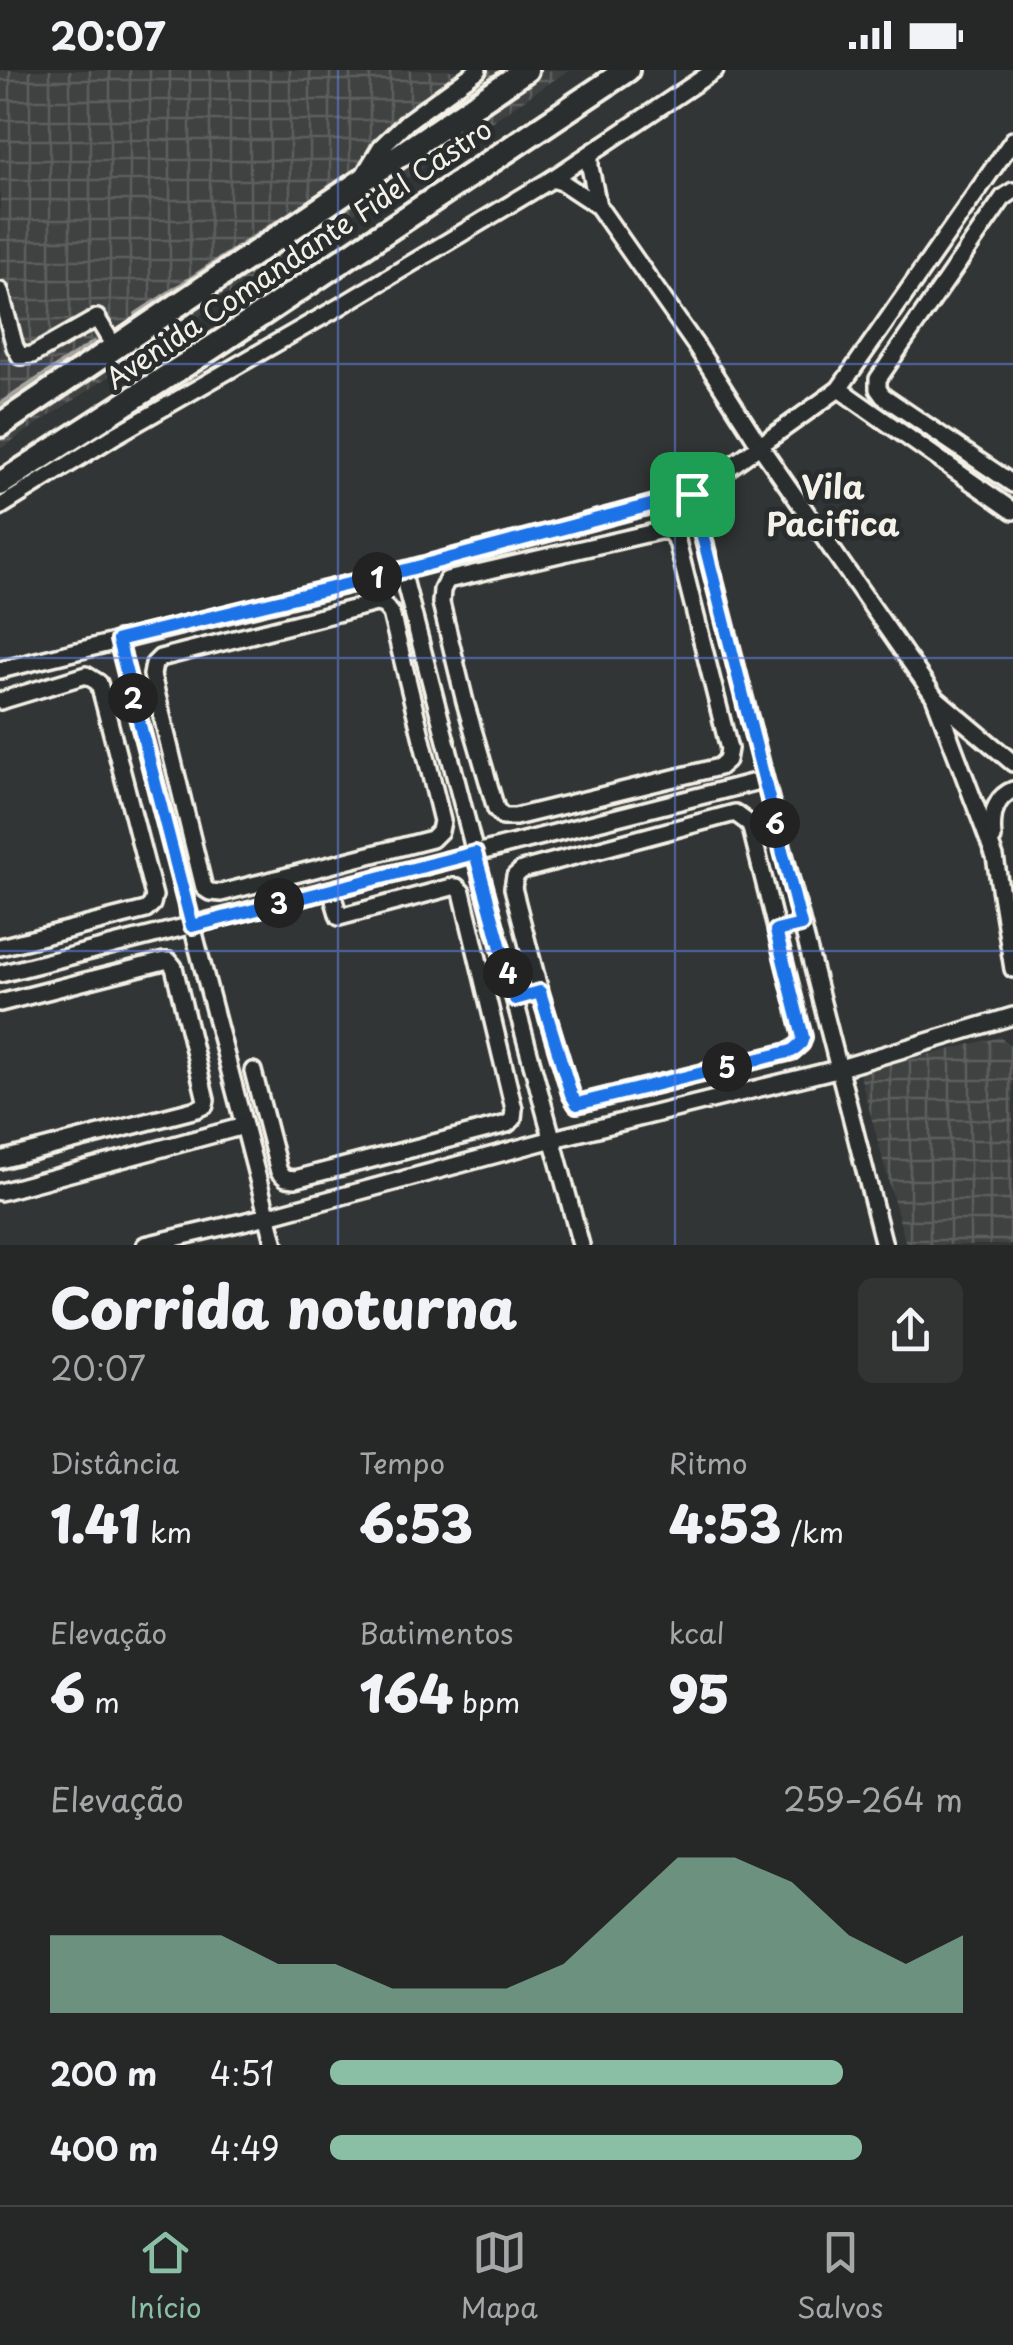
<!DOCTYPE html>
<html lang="pt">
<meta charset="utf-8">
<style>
:root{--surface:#262828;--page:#323434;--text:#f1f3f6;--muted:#a4a6a8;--line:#424445;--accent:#8abfa5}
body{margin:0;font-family:"Playpen Sans",sans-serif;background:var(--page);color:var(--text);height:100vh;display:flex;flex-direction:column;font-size:38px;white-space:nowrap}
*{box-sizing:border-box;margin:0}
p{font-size:32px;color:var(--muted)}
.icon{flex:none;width:55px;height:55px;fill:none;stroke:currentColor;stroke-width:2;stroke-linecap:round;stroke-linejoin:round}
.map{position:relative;height:1175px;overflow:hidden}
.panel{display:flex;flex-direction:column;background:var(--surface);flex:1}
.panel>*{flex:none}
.pin{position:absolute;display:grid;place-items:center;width:85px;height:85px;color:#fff;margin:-42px;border-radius:20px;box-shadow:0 5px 15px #0006}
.km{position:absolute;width:50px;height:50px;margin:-25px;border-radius:50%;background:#222;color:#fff;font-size:28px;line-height:50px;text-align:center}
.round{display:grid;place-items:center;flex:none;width:105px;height:105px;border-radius:15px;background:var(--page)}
.overview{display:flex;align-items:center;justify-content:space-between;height:170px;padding:0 50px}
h1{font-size:55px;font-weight:800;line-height:75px}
.figures{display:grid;grid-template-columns:repeat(3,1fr);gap:15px;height:170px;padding:10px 50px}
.figures div{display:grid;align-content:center}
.figures b{font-size:50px;font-weight:800}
.figures small{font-size:28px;font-weight:400}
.figures p{font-size:28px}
.chart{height:280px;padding:20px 50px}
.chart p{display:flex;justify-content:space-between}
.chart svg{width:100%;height:180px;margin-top:10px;fill:var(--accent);opacity:.7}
ul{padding:0 50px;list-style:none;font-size:32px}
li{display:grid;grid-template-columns:160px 120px 1fr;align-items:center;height:75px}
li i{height:25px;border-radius:12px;background:var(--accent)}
.status{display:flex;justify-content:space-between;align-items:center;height:70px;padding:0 50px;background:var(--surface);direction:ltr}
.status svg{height:28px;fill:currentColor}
.dock{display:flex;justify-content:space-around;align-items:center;height:140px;border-top:2px solid var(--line);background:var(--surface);font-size:28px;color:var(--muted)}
.dock a{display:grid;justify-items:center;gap:5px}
.dock .active{color:var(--accent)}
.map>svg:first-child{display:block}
</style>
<div class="status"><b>20:07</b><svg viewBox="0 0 49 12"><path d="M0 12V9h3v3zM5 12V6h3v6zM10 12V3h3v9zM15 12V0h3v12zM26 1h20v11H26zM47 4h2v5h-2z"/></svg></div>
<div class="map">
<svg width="1013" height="1175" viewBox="0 0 1013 1175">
<defs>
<pattern id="industrial-grid" width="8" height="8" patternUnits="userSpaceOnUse" patternTransform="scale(2.5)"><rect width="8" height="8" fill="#404242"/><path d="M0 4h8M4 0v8" fill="none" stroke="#5c5e5d"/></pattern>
</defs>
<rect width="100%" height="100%" fill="#323535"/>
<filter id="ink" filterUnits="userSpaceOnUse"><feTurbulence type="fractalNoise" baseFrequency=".01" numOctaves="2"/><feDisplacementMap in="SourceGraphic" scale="20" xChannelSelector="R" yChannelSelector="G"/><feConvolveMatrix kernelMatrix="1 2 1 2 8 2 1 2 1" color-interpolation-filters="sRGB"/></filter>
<g filter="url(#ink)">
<g fill="url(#industrial-grid)">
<path d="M0 0H569L0 379Z"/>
<path d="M1000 967 1013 977V1175H906L859 1002Z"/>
</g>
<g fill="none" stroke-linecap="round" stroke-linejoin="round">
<g stroke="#a6a5a0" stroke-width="4">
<path d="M394 75 486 14"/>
<path d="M136 244 365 94"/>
<path d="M0 334 94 272"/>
</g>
<defs>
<g id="minor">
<path d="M590 84V97L598 136"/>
<path d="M364 105 381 77 408 51 478 0"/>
<path d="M552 109 562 112 598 136 696 276 760 376 934 626 995 787 1013 899"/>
<path d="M1013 121 1003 128 878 309V319L883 326 1013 414"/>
<path d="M0 221 15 277 20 286 32 285 97 248 115 278"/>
<path d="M839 319 1013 441"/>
<path d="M692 424 884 1175"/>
<path d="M0 437 116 365 339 237 552 109 715 0"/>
<path d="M659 461H669L677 471 729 679 727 690 719 697 515 747H503L496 739 465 632 441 533 442 520 447 510Z"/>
<path d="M402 501 475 783 581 1175"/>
<path d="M376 533 384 535 391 543 442 751 440 761 432 769 221 823 210 822 204 818 152 605 154 594 160 588Z"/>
<path d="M118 570 275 1175"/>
<path d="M0 600 402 501 692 424 839 319 1013 70"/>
<path d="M937 629 1013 693"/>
<path d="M0 631 86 605 99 613 154 826 152 834 146 840 0 877"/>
<path d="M735 743 750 754 803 967 801 973 792 981 577 1034 571 1024 540 922 513 818 515 806 522 800Z"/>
<path d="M993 768C991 749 993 728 1013 720"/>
<path d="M0 904 763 710"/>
<path d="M0 933 164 891H169L174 897 206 1030 205 1035 197 1039 0 1090"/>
<path d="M253 1001 279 1102 286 1108 295 1109 507 1054 513 1049 514 1039 462 822 457 817H452L339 847 331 820"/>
<path d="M0 1122 244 1056"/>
<path d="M145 1175 268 1146 553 1069 837 999 1013 946"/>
</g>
<g id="highway">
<path d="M0 355 526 0"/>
<path d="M0 414 213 277 627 0"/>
</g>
</defs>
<use href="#minor" stroke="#f4f1e8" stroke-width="22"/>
<use href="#highway" stroke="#f4f1e8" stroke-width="30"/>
<use href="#minor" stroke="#2a2d2e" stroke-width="15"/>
<use href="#highway" stroke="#2a2d2e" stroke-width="22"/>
</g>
</g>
<g fill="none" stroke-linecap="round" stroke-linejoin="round" filter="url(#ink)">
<defs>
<path id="route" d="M692 424 801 855 776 861 803 967 801 973 792 981 577 1034 571 1024 540 922 515 929 475 783 192 856 118 570 402 501Z"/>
</defs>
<use href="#route" stroke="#fff" stroke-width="20"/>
<use href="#route" stroke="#1a73e8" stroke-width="12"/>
</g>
<path fill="none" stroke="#5e7fdd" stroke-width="2.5" stroke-opacity="0.55" d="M338 0V1175M675 0V1175M0 294H1013M0 588H1013M0 881H1013"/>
<g text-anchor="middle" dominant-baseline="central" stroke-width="10" stroke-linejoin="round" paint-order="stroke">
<g font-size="28" fill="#f4f1e8" stroke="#2a2d2e">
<text transform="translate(298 183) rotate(-34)">Avenida Comandante Fidel Castro</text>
</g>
<g font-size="32" font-weight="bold" fill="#f4f1e8" stroke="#2a2d2e">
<text x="833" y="416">Vila<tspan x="833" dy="37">Pacifica</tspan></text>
</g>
</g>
</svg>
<div class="pin" style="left:692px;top:424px;background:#1e9e55"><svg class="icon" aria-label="arrive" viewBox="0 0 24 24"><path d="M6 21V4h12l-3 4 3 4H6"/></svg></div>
<b class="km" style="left:377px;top:507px">1</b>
<b class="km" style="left:133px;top:628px">2</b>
<b class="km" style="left:279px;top:833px">3</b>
<b class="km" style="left:508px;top:903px">4</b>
<b class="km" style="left:727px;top:997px">5</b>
<b class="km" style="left:775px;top:753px">6</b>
</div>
<section class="panel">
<div class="overview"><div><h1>Corrida noturna</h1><p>20:07</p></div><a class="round"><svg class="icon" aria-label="share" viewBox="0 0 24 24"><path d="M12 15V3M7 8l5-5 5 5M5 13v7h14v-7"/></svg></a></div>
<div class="figures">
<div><p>Distância</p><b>1.41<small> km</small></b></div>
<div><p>Tempo</p><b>6:53</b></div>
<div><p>Ritmo</p><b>4:53<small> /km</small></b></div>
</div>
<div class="figures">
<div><p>Elevação</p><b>6<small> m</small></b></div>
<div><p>Batimentos</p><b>164<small> bpm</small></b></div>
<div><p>kcal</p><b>95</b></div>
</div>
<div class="chart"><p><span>Elevação</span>259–264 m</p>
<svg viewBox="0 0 160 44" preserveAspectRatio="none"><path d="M0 44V25L10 25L20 25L30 25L40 32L50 32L60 38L70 38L80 38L90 32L100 19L110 6L120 6L130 12L140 25L150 32L160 25V44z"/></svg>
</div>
<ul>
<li><b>200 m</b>4:51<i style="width:81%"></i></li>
<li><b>400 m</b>4:49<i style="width:84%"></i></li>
</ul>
</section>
<nav class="dock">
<a class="active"><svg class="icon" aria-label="home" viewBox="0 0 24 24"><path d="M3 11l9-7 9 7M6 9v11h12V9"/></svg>Início</a>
<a><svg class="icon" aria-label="map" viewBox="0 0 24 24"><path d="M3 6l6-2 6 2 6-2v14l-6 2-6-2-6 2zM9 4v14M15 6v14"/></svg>Mapa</a>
<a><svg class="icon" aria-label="saved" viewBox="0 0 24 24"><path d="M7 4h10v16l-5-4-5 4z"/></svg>Salvos</a>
</nav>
